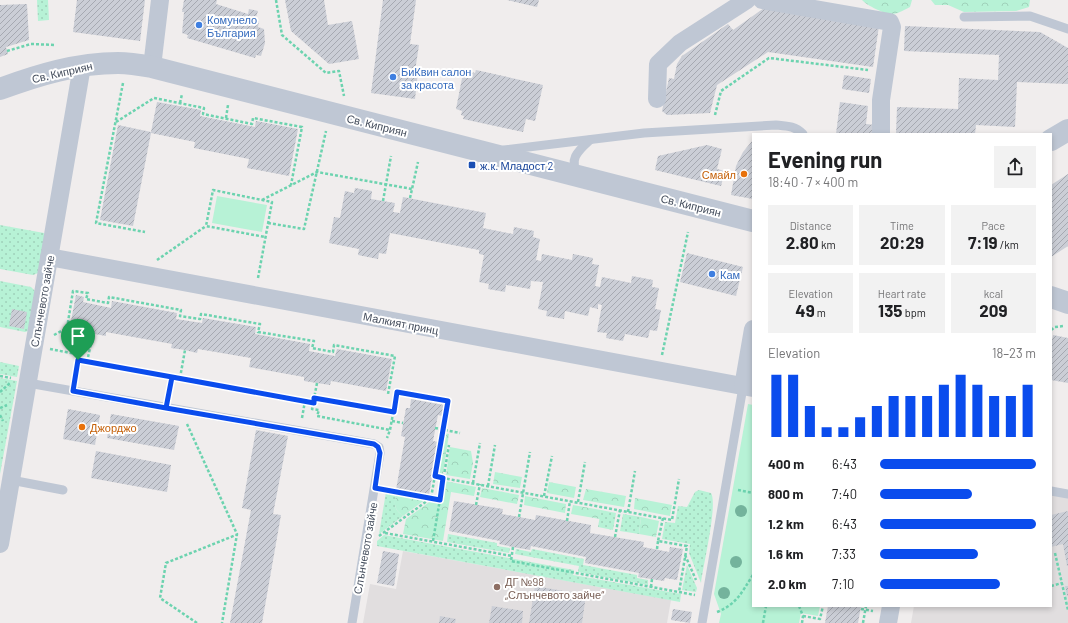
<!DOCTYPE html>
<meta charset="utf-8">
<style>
:root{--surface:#fff;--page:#f2f2f2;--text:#202124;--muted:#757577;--accent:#0a4ced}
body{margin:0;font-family:Barlow,sans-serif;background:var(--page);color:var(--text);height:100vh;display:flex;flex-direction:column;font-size:15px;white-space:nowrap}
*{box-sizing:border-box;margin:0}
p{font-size:13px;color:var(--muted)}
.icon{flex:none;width:22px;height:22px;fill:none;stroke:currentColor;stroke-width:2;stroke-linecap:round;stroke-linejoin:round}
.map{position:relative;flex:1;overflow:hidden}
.details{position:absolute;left:752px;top:133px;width:300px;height:474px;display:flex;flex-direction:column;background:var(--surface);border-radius:0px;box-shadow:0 2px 6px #0003}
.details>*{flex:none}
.pin{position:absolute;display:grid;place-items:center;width:34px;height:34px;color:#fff;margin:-41px -17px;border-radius:50% 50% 50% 0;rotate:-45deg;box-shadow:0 0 4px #0007}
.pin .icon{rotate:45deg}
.round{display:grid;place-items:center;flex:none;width:42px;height:42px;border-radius:0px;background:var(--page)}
.overview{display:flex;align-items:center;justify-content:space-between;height:68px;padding:0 16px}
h1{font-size:22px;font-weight:700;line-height:30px}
.metrics{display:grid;grid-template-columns:repeat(3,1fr);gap:6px;height:68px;padding:4px 16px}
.metrics div{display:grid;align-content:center;border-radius:0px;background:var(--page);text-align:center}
.metrics b{font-size:17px;font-weight:700}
.metrics small{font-size:11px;font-weight:400}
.metrics p{font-size:11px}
.chart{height:112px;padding:8px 16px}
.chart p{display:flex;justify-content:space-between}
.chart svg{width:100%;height:72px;margin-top:4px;stroke:var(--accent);stroke-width:6}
ul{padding:0 16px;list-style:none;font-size:13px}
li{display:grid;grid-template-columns:64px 48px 1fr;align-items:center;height:30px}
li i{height:10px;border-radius:5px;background:var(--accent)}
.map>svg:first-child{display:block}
</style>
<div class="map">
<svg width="1068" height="623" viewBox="0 0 1068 623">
<defs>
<pattern id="grass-dots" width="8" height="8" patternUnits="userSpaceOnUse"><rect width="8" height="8" fill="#b7f2d6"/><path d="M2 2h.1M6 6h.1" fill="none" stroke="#9fd1ba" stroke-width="1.8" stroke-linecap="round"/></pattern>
<pattern id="forest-crowns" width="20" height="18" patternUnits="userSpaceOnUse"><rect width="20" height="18" fill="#b7f2d6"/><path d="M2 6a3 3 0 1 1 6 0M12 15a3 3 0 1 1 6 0" fill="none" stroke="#9fd1ba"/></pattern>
<pattern id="building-hatch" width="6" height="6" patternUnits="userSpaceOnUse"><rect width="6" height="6" fill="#cbced6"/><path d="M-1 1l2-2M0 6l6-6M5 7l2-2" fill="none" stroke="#a6a9b1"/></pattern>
</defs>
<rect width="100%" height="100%" fill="#f0eded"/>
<g fill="#e1dedf">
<path d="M1051 487 1068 490V623H911L914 606H1051Z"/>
<path d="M403 551 671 600 667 623H363L370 584 396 589Z"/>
</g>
<g fill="url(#grass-dots)">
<path d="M37 0H48L49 20 38 21Z"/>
<path d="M0 225 44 233 45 235 38 273 33 275 0 269Z"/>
<path d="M0 281 31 287 35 291 28 331 25 332 0 327Z"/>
<path d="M0 362 19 366 17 377 0 374Z"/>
<path d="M0 378 17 381 0 474Z"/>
<path d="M699 490 711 493C718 504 703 566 701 583L689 553 690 544 662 539 665 522 675 523 678 506 687 507 695 492Z"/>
<path d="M386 492 396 494C394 505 394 509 403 516L379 534Z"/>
<path d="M601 510 616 513 613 530 598 527Z"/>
<path d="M623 514 641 517 639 534 620 531Z"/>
<path d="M448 534 497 543V546L510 548 509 553 447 542Z"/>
<path d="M384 535 574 570 573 575 681 594 680 602 377 546V541Z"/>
<path d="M516 549 531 552 532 549 584 559 583 565 637 575V578L648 580V585L578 572 579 566 515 554Z"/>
<path d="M687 565 697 588 696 592 682 590Z"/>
</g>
<g fill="url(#forest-crowns)">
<path d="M862 0H912L910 7C897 14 892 17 878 10 872 7 867 5 862 0Z"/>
<path d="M931 0H1030L1029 7 1016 11 964 12 948 5H935Z"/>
<path d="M444 433 449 434 443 474 437 473Z"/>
<path d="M450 447 471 451 473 463 470 479 446 475Z"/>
<path d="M495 472 522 477 520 488 493 484Z"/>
<path d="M445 481 476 487 474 496 451 492 443 541 403 534 406 519 432 500 441 501Z"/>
<path d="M549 482 576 487 574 498 547 493Z"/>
<path d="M482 488 519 495 517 504 480 497Z"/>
<path d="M586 489 626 496 624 507 583 500Z"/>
<path d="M396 494 426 499 403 516C394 509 394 505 396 494Z"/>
<path d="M525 496 566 504 565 513 524 505Z"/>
<path d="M635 498 672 505 670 516 634 509Z"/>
<path d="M573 505 601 510 600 519 571 514Z"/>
<path d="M641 517 659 521 656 537 639 534Z"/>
</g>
<g fill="#b7f2d6">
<path d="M217 196 267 205 262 232 212 223Z"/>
<path d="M748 404 753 405V606H820L818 616 801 613 799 623H719L721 614 714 594Z"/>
</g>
<g fill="url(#building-hatch)">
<path d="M77 0H145L140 41 73 32Z"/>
<path d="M184 0H217L216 4 248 14 249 9 258 11 255 20 259 21 258 27 264 29 265 43 261 56 256 55 255 58 187 38 188 35 182 33 184 12H182Z"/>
<path d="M285 0H324L328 25 352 21 359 59 329 64 291 31Z"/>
<path d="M383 0H416L410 44 419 45 415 71 418 72 415 99 371 93Z"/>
<path d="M507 0H539L537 7Z"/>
<path d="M27 4 29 40 6 47 8 54 0 57V5Z"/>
<path d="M764 8 879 26 873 67 768 52 717 85 710 113 667 115 662 111 669 78 674 79 677 64 682 56 728 24 733 30Z"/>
<path d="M905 26 1040 32 1068 48V84L1017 82 1015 127 976 125 975 134H896L897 107 958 109 959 78 998 80 999 55 904 51Z"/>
<path d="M476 70 543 85 535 121 526 119 523 132 463 119 464 116 461 115 462 111 456 109 463 73 468 74V71L475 73Z"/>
<path d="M844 75 871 79 869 93 842 89Z"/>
<path d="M157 102 201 110 200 116 255 127 256 121 298 129 289 176 247 168 249 159 194 148 195 142 151 133 133 226 100 220 118 125 151 132Z"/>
<path d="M840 102 868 106 866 124 875 125 873 134H836Z"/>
<path d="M753 140V199L731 195 736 166 743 152Z"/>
<path d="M707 145 722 149 717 169 725 171 721 186 655 170 658 156Z"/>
<path d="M1068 174V246L1051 257V185Z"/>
<path d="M355 188 372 191 371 199 395 203 393 212 400 213 403 197 486 213 483 228 513 234 514 227 534 231 533 237 540 239 536 260 541 261 542 254 572 260 573 254 593 258 592 264 599 265 595 286 600 287 602 277 631 283 632 276 653 280 652 287 659 288 655 309 661 310 657 331 650 330 648 338 625 334 623 341 606 338 607 333 597 332 602 305 598 304V309L590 307 588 316 565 311 564 319 546 316 547 311 538 309 543 282 531 281 530 289 506 285 505 292 488 289 489 284 479 282 484 255 479 254V250L390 233 386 254 379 253 378 259 358 255 359 249 329 243 334 217 340 218 345 191 354 193Z"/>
<path d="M687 253 743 267 736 296 680 282Z"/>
<path d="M76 295 84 297 83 302 111 308 112 301 177 313 176 319 202 323 203 318 256 327 255 334 310 344 309 351 335 356 337 349 392 359 386 391 331 381 330 385 304 381V377L249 367 251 358 198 349 197 353 185 350 171 348 172 344 106 332V336L78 331 79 327 70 326Z"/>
<path d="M12 309 27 312 24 329 9 326Z"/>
<path d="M1053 335 1068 338V383L1051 380V345Z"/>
<path d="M411 399 444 405 442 416 438 415 433 441 438 442 429 495 396 490 405 437 401 436 406 408H410Z"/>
<path d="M68 409 100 415 95 445 63 439Z"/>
<path d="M111 414 179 426 174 450 107 438Z"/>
<path d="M256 430 288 436 273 514 281 515 262 623H230L251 510 242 508Z"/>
<path d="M96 451 171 465 167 492 91 478Z"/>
<path d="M454 501 503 509 502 514 535 520 536 515 591 525 590 533 644 542 643 547 669 552 670 547 683 549 677 580 665 578 664 581 638 577 639 573 585 563 586 557 531 546 530 550 513 547 499 544 500 541 449 531Z"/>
<path d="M1068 511V566H1067L1063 544 1051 547V515Z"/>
<path d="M383 551 399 554 394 586 377 583Z"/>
<path d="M535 586 586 595 582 623H529Z"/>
<path d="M1065 586H1068V596H1067Z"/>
<path d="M492 606 523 611 522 623H489Z"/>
<path d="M828 606H861L858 623H825Z"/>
<path d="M673 609 692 612 690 623 671 620Z"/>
<path d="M440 616 456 619 455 623H439Z"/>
</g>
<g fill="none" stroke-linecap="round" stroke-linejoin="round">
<g stroke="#6cd3af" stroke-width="2.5" stroke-dasharray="3 2" stroke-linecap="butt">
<path d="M276 0 282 35 326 73 339 71 344 96"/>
<path d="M7 51 31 44 56 45"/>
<path d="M123 83 96 223 145 232"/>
<path d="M180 103 182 94"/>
<path d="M715 115 721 91 769 58 868 70"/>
<path d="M226 118 228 105"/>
<path d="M116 122 154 98 204 108 203 114 252 124 253 118 302 127 291 185"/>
<path d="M410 198 418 162"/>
<path d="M262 200 317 172 412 189"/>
<path d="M383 201 391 156"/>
<path d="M268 223 304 229 326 131"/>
<path d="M157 260 206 226"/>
<path d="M258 278 272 202 213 190 206 226 265 237"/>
<path d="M67 328 73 291 88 293 86 299 108 303 109 297 181 310 180 316 200 319 201 314 260 324 258 332 314 341 312 348 333 352 334 345 395 356 388 394"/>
<path d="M1051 330 1055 327 1064 326"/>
<path d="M54 335 67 328 78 360 75 380"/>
<path d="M50 349 76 354"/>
<path d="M662 355 688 232"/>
<path d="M78 360 314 403"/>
<path d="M87 362 93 334"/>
<path d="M0 376 11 378"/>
<path d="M180 378 185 350"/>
<path d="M317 383 312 409 319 410 317 416 390 430"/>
<path d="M0 392 10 383"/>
<path d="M168 396 172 377"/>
<path d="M314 398 394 412"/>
<path d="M0 408 7 405"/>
<path d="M0 415 3 421"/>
<path d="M302 418 305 401"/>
<path d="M392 421 403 423"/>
<path d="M187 424 237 534 222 623"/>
<path d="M435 428 460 433"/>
<path d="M432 476 672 520 679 479"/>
<path d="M473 483 480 443"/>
<path d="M488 486 495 445"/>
<path d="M387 490 440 500"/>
<path d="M738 490 753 493"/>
<path d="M544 496 552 456"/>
<path d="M578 502 585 462"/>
<path d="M476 505 480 484"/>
<path d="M628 512 635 471"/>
<path d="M519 517 530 452"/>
<path d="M663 518 658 541 687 546 679 592"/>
<path d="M567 521 570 501"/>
<path d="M385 533 512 556"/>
<path d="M379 536 431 498 448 401 397 392 390 430 387 438"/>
<path d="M615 537 620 510"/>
<path d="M433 541 449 445"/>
<path d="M513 547 511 561 695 595"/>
<path d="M657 549 658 541"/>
<path d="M1055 553 1068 610"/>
<path d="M685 555 696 580"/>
<path d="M1051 586 1062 583"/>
<path d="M651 587 652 579"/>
<path d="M799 606 803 616 802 623"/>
<path d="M861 609 873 611"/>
<path d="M717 612C737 604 741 593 753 575"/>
<path d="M803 616 820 619 823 606"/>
<path d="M197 623 160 598 166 563 236 535"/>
<path d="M763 623 766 606"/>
<path d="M863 623 866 606"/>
</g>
<g stroke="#bfc7d4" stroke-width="9">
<path d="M964 17 1030 16 1068 29"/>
<path d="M504 150 644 133 776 125C787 126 795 126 803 134"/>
<path d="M579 175C567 160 579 150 590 140"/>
<path d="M28 383 374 444 379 447 380 453 352 623"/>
<path d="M11 480 63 490"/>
<path d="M1051 491 1068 494"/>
<path d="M702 623 743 387"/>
</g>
<g stroke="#bfc7d4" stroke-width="18">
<path d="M762 0 890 22 892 27 881 100V134"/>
<path d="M152 67 160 0"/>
<path d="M657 99 658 64 680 43 747 0"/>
<path d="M49 257 753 388"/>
<path d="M743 387 753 329"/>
<path d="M0 544 82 66"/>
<path d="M888 623 891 606"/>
</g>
<g stroke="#bfc7d4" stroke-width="22">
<path d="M0 89C38 75 77 63 118 63 129 63 141 65 152 67L753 221"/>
<path d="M1051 140 1068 130"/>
<path d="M1051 297 1068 303"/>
</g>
</g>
<g fill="#74b39c">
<circle cx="741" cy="511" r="6"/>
<circle cx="736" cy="562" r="6"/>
<circle cx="724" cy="593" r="6"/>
</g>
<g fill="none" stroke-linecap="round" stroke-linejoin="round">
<defs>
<path id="route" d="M78 360 172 377 166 408 374 444 378 447 380 453 375 488 440 500 443 478 435 476 448 401 397 392 394 412 314 398V403L172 377 166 408 73 391 78 360"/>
</defs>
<use href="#route" stroke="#fff" stroke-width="8"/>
<use href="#route" stroke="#0a4ced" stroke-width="5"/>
</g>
<g fill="#3f7fe0" stroke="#fff" stroke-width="1.5">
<circle cx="199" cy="25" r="4"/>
<circle cx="393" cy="77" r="4"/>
<circle cx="712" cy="274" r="4"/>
</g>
<rect fill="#1a4fb4" stroke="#fff" stroke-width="1.5" x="468" y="161" width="8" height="8" rx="2"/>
<g fill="#e8710a" stroke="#fff" stroke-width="1.5">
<circle cx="744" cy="174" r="4"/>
<circle cx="82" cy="427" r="4"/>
</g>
<circle fill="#8d6e63" stroke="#fff" stroke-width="1.5" cx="497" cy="587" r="4"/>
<g text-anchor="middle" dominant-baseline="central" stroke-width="4" stroke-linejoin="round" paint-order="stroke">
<g font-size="11" fill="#366cbe" stroke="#fff" text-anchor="start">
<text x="207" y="19">Комунело<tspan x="207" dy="13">България</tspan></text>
<text x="401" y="71">БиКвин салон<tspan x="401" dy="13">за красота</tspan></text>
<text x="720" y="274">Кам</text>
</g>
<g font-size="11" fill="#444d5c" stroke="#fff">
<text transform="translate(62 72) rotate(-13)">Св. Киприян</text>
<text transform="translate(377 125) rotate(14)">Св. Киприян</text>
<text transform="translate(691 205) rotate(14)">Св. Киприян</text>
<text transform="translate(42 301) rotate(-80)">Слънчевото зайче</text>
<text transform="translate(401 323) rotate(11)">Малкият принц</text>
<text transform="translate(365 548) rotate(-80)">Слънчевото зайче</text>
</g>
<g font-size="11" fill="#164399" stroke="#fff" text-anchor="start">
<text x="480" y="165">ж.к. Младост 2</text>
</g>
<g font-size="11" fill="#c56008" stroke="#fff" text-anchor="end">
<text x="736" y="174">Смайл</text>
<text x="90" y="427" text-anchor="start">Джорджо</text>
</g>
<g font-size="11" fill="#785e54" stroke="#fff" text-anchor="start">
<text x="505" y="581">ДГ №98<tspan x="505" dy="13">„Слънчевото зайче“</tspan></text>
</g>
</g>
</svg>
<div class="pin" style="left:78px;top:360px;background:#1e9e55"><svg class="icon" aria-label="arrive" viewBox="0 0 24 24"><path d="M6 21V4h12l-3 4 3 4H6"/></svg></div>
<section class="details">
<div class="overview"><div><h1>Evening run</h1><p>18:40 · 7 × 400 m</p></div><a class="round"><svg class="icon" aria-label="share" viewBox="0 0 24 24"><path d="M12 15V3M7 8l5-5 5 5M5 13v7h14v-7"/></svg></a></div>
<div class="metrics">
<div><p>Distance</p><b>2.80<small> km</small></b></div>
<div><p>Time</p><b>20:29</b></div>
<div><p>Pace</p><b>7:19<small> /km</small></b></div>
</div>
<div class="metrics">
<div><p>Elevation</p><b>49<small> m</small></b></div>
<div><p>Heart rate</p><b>135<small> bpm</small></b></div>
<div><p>kcal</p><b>209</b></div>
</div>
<div class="chart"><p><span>Elevation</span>18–23 m</p>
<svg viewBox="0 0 160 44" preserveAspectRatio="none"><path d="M5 44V6M15 44V6M25 44V25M35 44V38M45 44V38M55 44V32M65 44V25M75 44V19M85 44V19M95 44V19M105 44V12M115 44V6M125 44V12M135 44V19M145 44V19M155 44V12"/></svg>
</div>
<ul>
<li><b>400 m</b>6:43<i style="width:100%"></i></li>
<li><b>800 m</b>7:40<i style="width:59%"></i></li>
<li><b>1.2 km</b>6:43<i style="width:100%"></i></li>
<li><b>1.6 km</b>7:33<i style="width:63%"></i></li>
<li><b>2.0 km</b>7:10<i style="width:77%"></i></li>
</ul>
</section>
</div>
